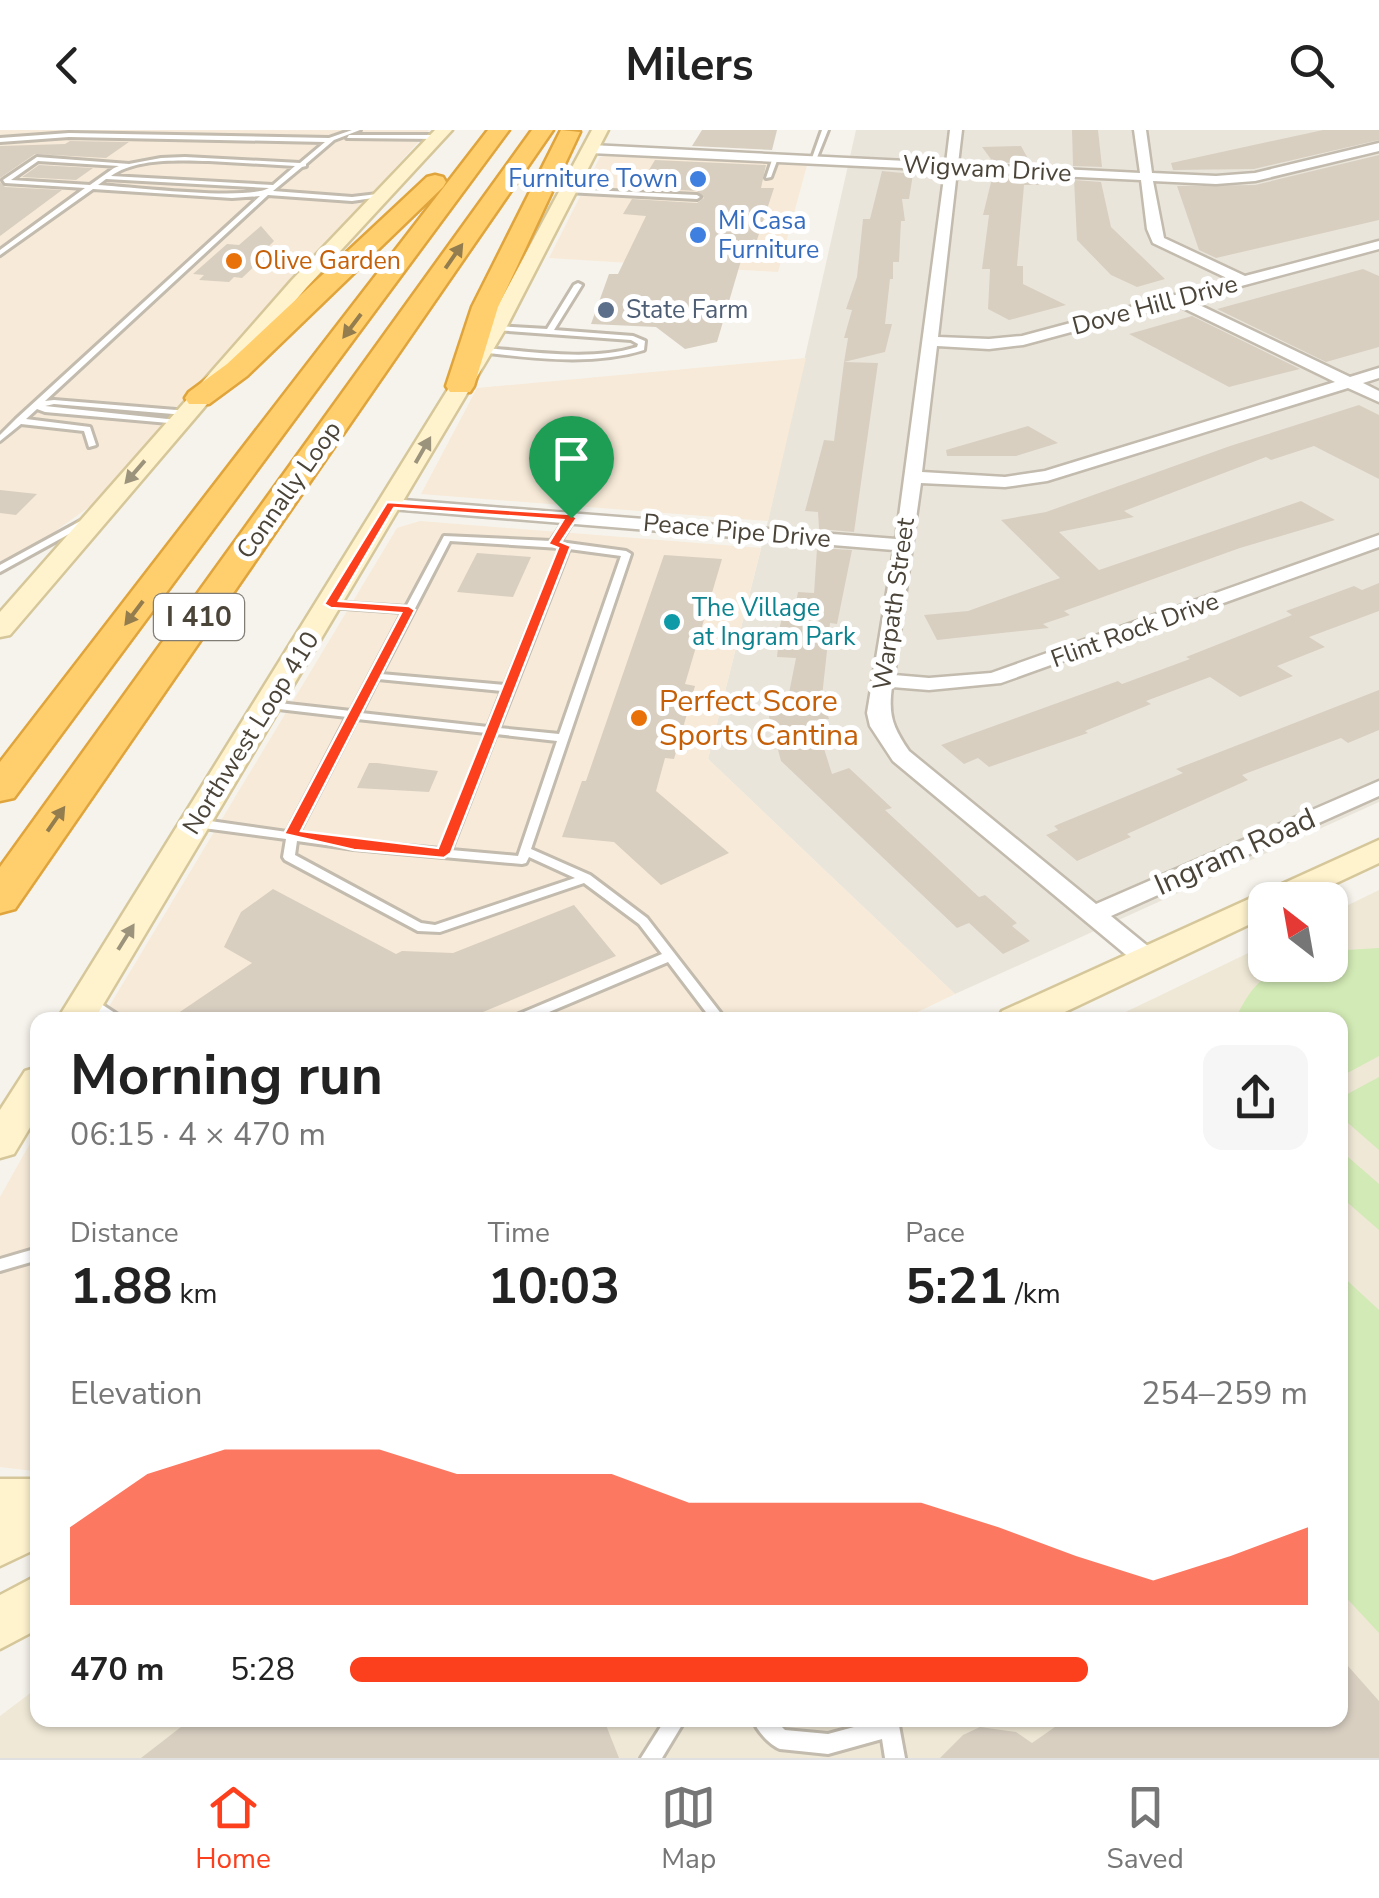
<!DOCTYPE html>
<meta charset="utf-8">
<style>
:root{--surface:#fff;--page:#f6f6f6;--text:#222;--muted:#767676;--line:#e0e0e0;--accent:#fc3f1d}
body{margin:0;font-family:"Nunito Sans",sans-serif;background:var(--page);color:var(--text);height:100vh;display:flex;flex-direction:column;font-size:38px;white-space:nowrap}
*{box-sizing:border-box;margin:0}
p{font-size:32px;color:var(--muted)}
.icon{flex:none;width:55px;height:55px;fill:none;stroke:currentColor;stroke-width:2;stroke-linecap:round;stroke-linejoin:round}
.map{position:relative;flex:1;overflow:hidden}
.drawer{position:absolute;left:30px;top:882px;width:1318px;height:715px;display:flex;flex-direction:column;background:var(--surface);border-radius:20px;box-shadow:0 2px 8px #0004}
.drawer>*{flex:none}
.needle{width:65px;rotate:329deg}
.fabs{position:absolute;left:1248px;top:752px;display:grid;gap:20px}
.fabs a{display:grid;place-items:center;width:100px;height:100px;border-radius:20px;background:var(--surface);box-shadow:0 2px 8px #0004;font-size:50px}
.pin{position:absolute;display:grid;place-items:center;width:85px;height:85px;color:#fff;margin:-102px -42px;border-radius:50% 50% 50% 0;rotate:-45deg;box-shadow:0 0 10px #0007}
.pin .icon{rotate:45deg}
.round{display:grid;place-items:center;flex:none;width:105px;height:105px;border-radius:20px;background:var(--page)}
.summary{display:flex;align-items:center;justify-content:space-between;height:170px;padding:0 40px}
h1{font-size:55px;font-weight:700;line-height:75px}
.stats{display:grid;grid-template-columns:repeat(3,1fr);gap:15px;height:170px;padding:10px 40px}
.stats div{display:grid;align-content:center}
.stats b{font-size:50px;font-weight:700}
.stats small{font-size:28px;font-weight:400}
.stats p{font-size:28px}
.chart{height:280px;padding:20px 40px}
.chart p{display:flex;justify-content:space-between}
.chart svg{width:100%;height:180px;margin-top:10px;fill:var(--accent);opacity:.7}
ul{padding:0 40px;list-style:none;font-size:32px}
li{display:grid;grid-template-columns:160px 120px 1fr;align-items:center;height:75px}
li i{height:25px;border-radius:12px;background:var(--accent)}
header{display:flex;justify-content:space-between;align-items:center;height:130px;padding:0 40px;background:var(--surface);font-size:45px;font-weight:700}
.tab-bar{display:flex;justify-content:space-around;align-items:center;height:140px;border-top:2px solid var(--line);background:var(--surface);font-size:28px;color:var(--muted)}
.tab-bar a{display:grid;justify-items:center;gap:5px}
.tab-bar .selected{color:var(--accent)}
.map>svg:first-child{display:block}
</style>
<header><svg class="icon" aria-label="back" viewBox="0 0 24 24"><path d="M15 5l-7 7 7 7"/></svg>Milers<svg class="icon" aria-label="search" viewBox="0 0 24 24"><circle cx="10" cy="10" r="6"/><path d="M15 15l6 6"/></svg></header>
<div class="map">
<svg width="1379" height="1628" viewBox="0 0 1379 1628">
<rect width="100%" height="100%" fill="#f6f3ec"/>
<path fill="#eae5da" d="M856 0H1379V672L955 864 708 629 768 391Z"/>
<g fill="#f7ead8">
<path d="M0 0H429L96 372 33 417 0 431Z"/>
<path d="M610 24 807 35 778 142 549 128 600 27Z"/>
<path d="M806 228 768 391 421 364 477 258Z"/>
<path d="M420 391 761 418 708 629 955 864 901 890H101L397 398Z"/>
<path d="M37 1001V1340L34 1341 0 1337V1067Z"/>
</g>
<path fill="#efe8d6" d="M1379 760V1628H0V1586L37 1558 38 1590H1340V890H1109L1265 815V835H1330V784Z"/>
<g fill="#d2eab5">
<path d="M1379 818V926L1340 947V890H1235C1258 839 1279 835 1330 835V821Z"/>
<path d="M1379 947V1020L1340 986V968Z"/>
<path d="M1340 1020 1379 1054V1100L1340 1066Z"/>
<path d="M1340 1144 1379 1180V1503L1340 1461Z"/>
</g>
<g fill="#d8cfc1">
<path d="M702 0H777L772 20 692 16Z"/>
<path d="M1072 0H1098L1102 37 1073 36Z"/>
<path d="M1323 0H1379V10L1254 39 1173 40 1171 33Z"/>
<path d="M70 11 129 12 106 28 35 24 0 48V16L65 14Z"/>
<path d="M1021 16 1031 34 993 32 982 17Z"/>
<path d="M1379 25V90L1216 128 1199 120 1177 56 1255 55Z"/>
<path d="M655 30 766 35 761 58H774L752 125 743 124 717 212 685 219 656 197 591 194 609 144H618L646 86 623 84 632 69 697 73 704 68 697 61 638 58Z"/>
<path d="M39 35 93 38 76 50 22 47Z"/>
<path d="M882 41 913 44 909 69H902L905 91H901L899 132H893V149H890L885 194H892L885 222 844 232 848 208H844L852 180 846 179 857 147 863 89H870Z"/>
<path d="M992 48 1041 49 1045 55H1024L1017 136H1023V154L1066 175 1009 190 988 179 990 139H982L989 85H983Z"/>
<path d="M1074 50 1101 52 1111 97 1165 149 1137 157 1111 145 1077 110Z"/>
<path d="M0 52 5 57 62 60 0 106Z"/>
<path d="M261 96 274 111 268 117H275L242 148 234 147 229 152 199 150 204 145 193 144 227 114 239 115Z"/>
<path d="M1363 139 1379 146V217L1326 232 1217 179Z"/>
<path d="M1192 186 1300 239 1229 257 1129 204Z"/>
<path d="M844 232 878 233 854 402 819 399 818 382 805 381 824 310 834 311Z"/>
<path d="M1359 275 1379 285V349L1314 316 1271 330 1266 327 1124 381 1134 387 1059 402 1099 440 1301 371 1335 390 1240 418 1064 481 1070 485 1043 494 1049 498 937 510 924 485 968 481 1060 448 1001 390 1046 382 1230 316Z"/>
<path d="M1028 296 1058 313 1016 326H947L946 320Z"/>
<path d="M0 360 37 364 16 385 0 383Z"/>
<path d="M817 418 852 420 837 494 830 493 822 567 829 589 815 590 832 644 849 638 892 678 885 680 979 767 985 765 1017 793 1012 796 1030 811 1003 824 969 793 957 798 781 631 767 579 786 578 796 528 777 527 780 496 786 471 796 472 798 462 814 463Z"/>
<path d="M477 423 531 427 513 467 457 462Z"/>
<path d="M664 425 722 429 685 554 695 556 674 629 665 628 656 661 729 723 661 755 614 712 562 707 582 651H586Z"/>
<path d="M1379 453V481L1309 507 1325 517 1277 536 1293 546 1240 567 1210 547 1146 571 1151 574 1085 601 1088 603 989 637 978 628 964 634 941 615 1118 551 1122 554 1190 529 1186 527 1292 485 1286 481 1354 456 1362 460Z"/>
<path d="M1379 560V600L1348 613 1341 608 1242 645 1248 650 1127 704 1131 707 1077 731 1046 705 1058 700 1054 696 1183 643 1176 639Z"/>
<path d="M369 633H377L438 641 429 662 357 658Z"/>
<path d="M273 759 396 824 402 821 453 823 574 775 616 826 464 890H168L252 833 224 817 241 782Z"/>
<path d="M1340 1527 1379 1571V1628H940L963 1605 980 1597 1016 1602 1032 1613 1065 1590H1340Z"/>
<path d="M190 1590H604L619 1628H141Z"/>
</g>
<g fill="none" stroke-linecap="round" stroke-linejoin="round">
<defs>
<g id="lane">
<path d="M352 0H360L334 10 306 34V36L302 37 273 61 352 67 378 64 380 67 352 71 268 65 45 271 54 270 188 281 189 283 185 285 54 274 45 276 177 290H180V294L45 282 37 279 26 289 90 297 96 315 89 317 84 301 21 294 0 311V305L16 289 260 66 232 68 93 59 0 125V120L85 58 5 53 3 50 37 27 129 34 161 28 185 27 300 33 325 12 69 7 0 12V8L69 3 329 8ZM38 31 119 36 114 38 90 55 11 50ZM209 31 295 36 273 55 111 46C135 28 180 30 209 31ZM106 49 269 58C246 71 131 57 98 55Z"/>
<path d="M822 0H828L816 30 811 31Z"/>
<path d="M349 5H437L440 7 437 9 347 8Z"/>
<path d="M773 27 778 28 771 47 766 48Z"/>
<path d="M569 59 697 65 700 67 697 69 567 62Z"/>
<path d="M578 153 582 155 554 200 633 206 645 211 644 220C592 236 533 228 480 222V218H483C534 221 588 232 637 217L638 214 631 210 496 200 492 198 496 196 547 199 574 155Z"/>
<path d="M571 385 575 388 560 412 626 421 631 424 531 719 590 745 647 788 726 890H712L668 832 530 890H510L512 887 662 824 639 794 584 753 440 802 418 801 285 730 283 727 286 709 196 697 190 693 196 689 287 702 347 587 270 578 265 575 270 572 351 581 403 482 331 477 326 474 328 472 406 477 444 406 551 411 568 386ZM450 411 560 418 505 555 381 544ZM569 419 621 426 559 604 499 598ZM378 549 502 561 488 597 361 583ZM357 589 486 603 440 719 354 711 298 704ZM496 604 557 611 518 726 451 720ZM297 711 354 719 522 734 526 733 529 727 575 748 435 795 421 793 295 725Z"/>
<path d="M86 388 89 389V393L0 442V435Z"/>
<path d="M89 866 121 887 123 890H107L84 874 83 871 84 868Z"/>
<path d="M38 1118V1130L0 1141V1129Z"/>
<path d="M665 1590H685L662 1628H641Z"/>
<path d="M753 1590H775L785 1600 828 1604 880 1590H898L905 1628H885L882 1609 828 1624 780 1619C769 1614 757 1601 753 1590Z"/>
</g>
<path id="street" d="M950 0H962L958 34 1140 43 1134 0H1146L1152 43 1216 46 1255 43 1379 13V21L1255 51 1216 54 1153 51 1164 108 1245 146 1379 111V119L1189 170 1350 247 1379 238V248L1363 253 1379 261V272L1348 258 1047 351 1005 357 921 353 894 545 929 548 991 543 1379 405V417L1001 553 929 560 892 557C888 586 893 597 909 621L1096 774 1379 651V666L1111 786 1155 822 1159 828 1155 834H1137L893 631 870 596 867 583 894 420 391 379 382 374 391 369 896 409 945 40 591 23 585 19 591 15 946 33ZM957 41 1141 50 1147 99 1153 113 1231 150 1022 206 989 209 938 207ZM1175 174 1335 252 1045 341 1005 347 922 342 937 216 989 219 1023 215Z"/>
<g id="secondary">
<path d="M435 0H452L306 158 10 505 0 507V482L292 150Z"/>
<path d="M592 0H608L506 198 94 890H57L486 198Z"/>
<path d="M1379 710V733L1300 770H1265V787L1048 890H997L1002 881Z"/>
<path d="M38 937V984L14 1024 0 1028V980L25 941Z"/>
<path d="M0 1349H38V1418L0 1436Z"/>
<path d="M38 1445V1499L0 1519V1465Z"/>
</g>
<g id="highway">
<path d="M488 0H509L14 668 0 671V632Z"/>
<path d="M532 0H553L15 779 0 783V737Z"/>
<path d="M561 0 580 2 498 177 474 256 470 262H450L446 256 472 177Z"/>
<path d="M435 45 443 47 446 52 443 57 247 246 209 274H189L185 268 189 262 227 234 427 47Z"/>
</g>
</defs>
<use href="#lane" stroke="#c2bbae" stroke-width="6"/>
<use href="#street" stroke="#c2bbae" stroke-width="5"/>
<use href="#secondary" stroke="#d6c79b" stroke-width="5"/>
<use href="#highway" stroke="#e0a43c" stroke-width="5"/>
<use href="#lane" fill="#fff" fill-rule="evenodd"/>
<use href="#street" fill="#fff" fill-rule="evenodd"/>
<use href="#secondary" fill="#fff3cd" fill-rule="evenodd"/>
<use href="#highway" fill="#ffcf6e" fill-rule="evenodd"/>
</g>
<defs><path id="oneway-solid" d="M-6-.8H1V-3.2L6.5 0L1 3.2V.8H-6Z" transform="scale(2.5)"/></defs>
<g fill="#937c4e">
<use href="#oneway-solid" transform="translate(454 126) rotate(-55)"/>
<use href="#oneway-solid" transform="translate(352 196) rotate(127)"/>
<use href="#oneway-solid" transform="translate(134 483) rotate(127)"/>
<use href="#oneway-solid" transform="translate(56 689) rotate(-55)"/>
</g>
<g fill="#9c937c">
<use href="#oneway-solid" transform="translate(423 320) rotate(-60)"/>
<use href="#oneway-solid" transform="translate(135 342) rotate(131)"/>
<use href="#oneway-solid" transform="translate(126 807) rotate(-58)"/>
</g>
<path fill="#fc3f1d" stroke="#fff" stroke-width="2.5" fill-rule="evenodd" d="M387 372 571 384 577 388 561 412 571 416 451 723 444 728 354 720 284 704 401 483 331 478 324 474ZM394 378 563 390 548 414 558 418 438 718 301 701 415 480 409 476 339 471Z"/>
<g fill="#3f7fe0" stroke="#fff" stroke-width="4">
<circle cx="698" cy="49" r="10"/>
<circle cx="698" cy="105" r="10"/>
</g>
<g fill="#e8710a" stroke="#fff" stroke-width="4">
<circle cx="234" cy="131" r="10"/>
<circle cx="639" cy="588" r="10"/>
</g>
<circle fill="#5c6f8a" stroke="#fff" stroke-width="4" cx="606" cy="180" r="10"/>
<circle fill="#0f9aa8" stroke="#fff" stroke-width="4" cx="672" cy="492" r="10"/>
<g text-anchor="middle" dominant-baseline="central" stroke-width="10" stroke-linejoin="round" paint-order="stroke">
<g font-size="25" fill="#4b4439" stroke="#fff">
<text transform="translate(987 39) rotate(3)">Wigwam Drive</text>
<text transform="translate(1155 175) rotate(-15)">Dove Hill Drive</text>
<text transform="translate(289 360) rotate(-55)">Connally Loop</text>
<text transform="translate(737 401) rotate(5)">Peace Pipe Drive</text>
<text transform="translate(894 474) rotate(-82)">Warpath Street</text>
<text transform="translate(1135 500) rotate(-20)">Flint Rock Drive</text>
<text transform="translate(251 603) rotate(-58)">Northwest Loop 410</text>
</g>
<g font-size="25" fill="#366cbe" stroke="#fff" text-anchor="end">
<text x="678" y="49">Furniture Town</text>
<text x="718" y="91" text-anchor="start">Mi Casa<tspan x="718" dy="29">Furniture</tspan></text>
</g>
<g font-size="25" fill="#c56008" stroke="#fff" text-anchor="start">
<text x="254" y="131">Olive Garden</text>
</g>
<g font-size="25" fill="#4e5e75" stroke="#fff" text-anchor="start">
<text x="626" y="180">State Farm</text>
</g>
<g font-size="25" fill="#0d838f" stroke="#fff" text-anchor="start">
<text x="692" y="478">The Village<tspan x="692" dy="29">at Ingram Park</tspan></text>
</g>
<rect fill="#fff" stroke="#817c74" stroke-width="2.5" x="154" y="464" width="90" height="46" rx="8"/>
<g font-size="28" font-weight="bold" fill="#4b4439">
<text x="199" y="487">I 410</text>
</g>
<g font-size="30" fill="#c56008" stroke="#fff" text-anchor="start">
<text x="659" y="571">Perfect Score<tspan x="659" dy="34">Sports Cantina</tspan></text>
</g>
<g font-size="30" fill="#4b4439" stroke="#fff">
<text transform="translate(1235 722) rotate(-24)">Ingram Road</text>
</g>
</g>
</svg>
<div class="fabs">
<a><svg class="needle" viewBox="-14 -14 28 28"><path d="M0-13l5 13h-10z" fill="#e53935"/><path d="M0 13l5-13h-10z" fill="#767676"/></svg></a>
</div>
<div class="pin" style="left:571px;top:388px;background:#1e9e55"><svg class="icon" aria-label="arrive" viewBox="0 0 24 24"><path d="M6 21V4h12l-3 4 3 4H6"/></svg></div>
<section class="drawer">
<div class="summary"><div><h1>Morning run</h1><p>06:15 · 4 × 470 m</p></div><a class="round"><svg class="icon" aria-label="share" viewBox="0 0 24 24"><path d="M12 15V3M7 8l5-5 5 5M5 13v7h14v-7"/></svg></a></div>
<div class="stats">
<div><p>Distance</p><b>1.88<small> km</small></b></div>
<div><p>Time</p><b>10:03</b></div>
<div><p>Pace</p><b>5:21<small> /km</small></b></div>
</div>
<div class="chart"><p><span>Elevation</span>254–259 m</p>
<svg viewBox="0 0 160 44" preserveAspectRatio="none"><path d="M0 44V25L10 12L20 6L30 6L40 6L50 12L60 12L70 12L80 19L90 19L100 19L110 19L120 25L130 32L140 38L150 32L160 25V44z"/></svg>
</div>
<ul>
<li><b>470 m</b>5:28<i style="width:77%"></i></li>
</ul>
</section>
</div>
<nav class="tab-bar">
<a class="selected"><svg class="icon" aria-label="home" viewBox="0 0 24 24"><path d="M3 11l9-7 9 7M6 9v11h12V9"/></svg>Home</a>
<a><svg class="icon" aria-label="map" viewBox="0 0 24 24"><path d="M3 6l6-2 6 2 6-2v14l-6 2-6-2-6 2zM9 4v14M15 6v14"/></svg>Map</a>
<a><svg class="icon" aria-label="saved" viewBox="0 0 24 24"><path d="M7 4h10v16l-5-4-5 4z"/></svg>Saved</a>
</nav>
